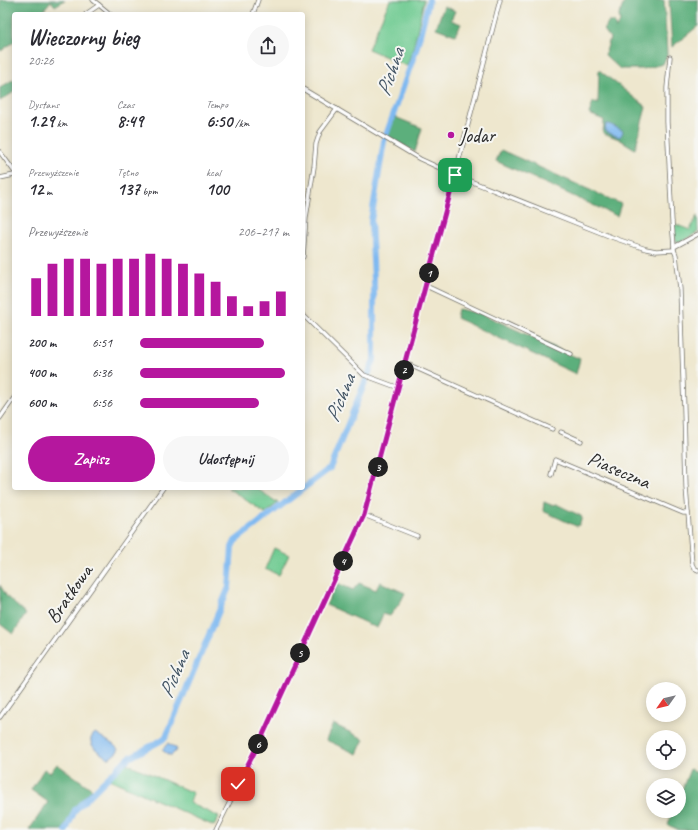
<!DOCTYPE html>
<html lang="pl">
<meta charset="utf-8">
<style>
:root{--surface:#fff;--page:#f7f7f7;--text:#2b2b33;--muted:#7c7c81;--accent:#b5179e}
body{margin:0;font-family:Caveat,sans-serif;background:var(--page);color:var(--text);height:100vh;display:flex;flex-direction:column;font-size:15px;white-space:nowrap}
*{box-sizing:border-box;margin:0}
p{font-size:13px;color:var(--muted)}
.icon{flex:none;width:22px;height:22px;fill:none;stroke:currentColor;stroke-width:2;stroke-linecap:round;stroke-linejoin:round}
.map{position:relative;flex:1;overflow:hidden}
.drawer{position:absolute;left:12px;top:12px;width:293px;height:478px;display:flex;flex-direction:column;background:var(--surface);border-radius:4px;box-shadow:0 2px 10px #0003}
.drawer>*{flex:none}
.needle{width:26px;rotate:236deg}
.buttons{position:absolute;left:646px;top:682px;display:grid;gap:8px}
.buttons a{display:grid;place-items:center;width:40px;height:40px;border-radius:50%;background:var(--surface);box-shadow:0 2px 10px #0003;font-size:20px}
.pin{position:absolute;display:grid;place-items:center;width:34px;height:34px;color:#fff;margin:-17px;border-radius:8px;box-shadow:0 2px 6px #0006}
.km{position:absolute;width:20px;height:20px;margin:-10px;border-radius:50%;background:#222;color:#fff;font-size:11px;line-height:20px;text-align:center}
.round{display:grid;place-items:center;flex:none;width:42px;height:42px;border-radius:21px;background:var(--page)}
.headline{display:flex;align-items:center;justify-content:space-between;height:68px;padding:0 16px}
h1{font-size:22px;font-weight:700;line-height:30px}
.figures{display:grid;grid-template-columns:repeat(3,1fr);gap:6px;height:68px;padding:4px 16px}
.figures div{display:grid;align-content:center}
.figures b{font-size:17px;font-weight:700}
.figures small{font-size:11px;font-weight:400}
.figures p{font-size:11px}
.chart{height:112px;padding:8px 16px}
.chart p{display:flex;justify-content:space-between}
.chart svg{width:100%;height:72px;margin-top:4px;stroke:var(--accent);stroke-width:6}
.cta{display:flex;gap:8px;margin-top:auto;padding:8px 16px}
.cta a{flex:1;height:46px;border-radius:24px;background:var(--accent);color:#fff;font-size:16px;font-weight:700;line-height:46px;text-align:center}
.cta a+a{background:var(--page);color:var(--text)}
ul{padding:0 16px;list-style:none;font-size:13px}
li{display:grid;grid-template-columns:64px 48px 1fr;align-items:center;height:30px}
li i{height:10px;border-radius:5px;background:var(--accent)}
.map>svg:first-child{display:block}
</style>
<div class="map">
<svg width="698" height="830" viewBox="0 0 698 830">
<rect width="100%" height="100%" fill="#f6f6f2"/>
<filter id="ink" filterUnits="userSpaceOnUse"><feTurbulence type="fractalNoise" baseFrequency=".025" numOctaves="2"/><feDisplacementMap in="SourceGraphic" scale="8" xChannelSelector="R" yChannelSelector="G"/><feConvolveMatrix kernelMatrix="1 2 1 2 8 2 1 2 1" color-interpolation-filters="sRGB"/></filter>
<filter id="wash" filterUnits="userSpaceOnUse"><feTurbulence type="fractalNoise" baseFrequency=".012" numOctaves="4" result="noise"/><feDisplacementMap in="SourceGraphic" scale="16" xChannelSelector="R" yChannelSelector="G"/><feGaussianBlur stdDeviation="0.9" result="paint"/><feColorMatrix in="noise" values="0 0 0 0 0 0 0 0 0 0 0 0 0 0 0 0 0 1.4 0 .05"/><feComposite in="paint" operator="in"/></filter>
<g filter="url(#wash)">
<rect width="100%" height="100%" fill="#eee7ce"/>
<g fill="#70cb92" stroke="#4e7b5e">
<path d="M390 0H424L414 45 407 66 368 49Z"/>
<path d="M697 216 698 232 681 242 675 241 674 224 690 230Z"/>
<path d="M228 488H256L278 503 265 513Z"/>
<path d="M274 548 289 555 279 575 265 569Z"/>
<path d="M126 763 193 793 190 803 219 817 214 826 109 779Z"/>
</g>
<g fill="#5caf7c" stroke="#446d54">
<path d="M0 0H65L55 6 51 1 45 8V13L43 14H14V42L1 51 0 49Z"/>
<path d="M625 0H664L667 55 663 64 643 69H620L605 55 610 38 604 30 608 22H614L616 29 620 22 619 15Z"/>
<path d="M669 0H698V26L672 47Z"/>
<path d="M444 6 455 11 451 20 461 24 455 35 436 28Z"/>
<path d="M599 70 646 107 635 149 619 139 603 133 604 120 589 114 593 102 598 104Z"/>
<path d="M14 79V92L0 101V88Z"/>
<path d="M395 117 422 128 415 152 388 137Z"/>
<path d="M501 150 621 204 617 216 496 161Z"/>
<path d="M458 309 482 314 580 359 576 374 456 318Z"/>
<path d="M544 502 551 505 556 504 581 516 582 518 579 525 576 526 543 511Z"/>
<path d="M380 582 405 593 401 601 390 616 383 614 377 628 326 605 337 583 353 590 359 583 376 590Z"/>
<path d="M0 585 7 597 26 614 13 634 0 624Z"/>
<path d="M333 724 364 739 357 754 326 740Z"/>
<path d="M57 764 92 789 74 808 63 830H29L48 802 31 790 44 769 50 773Z"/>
<path d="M690 769 698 772V830H679L668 825 673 811H679V797Z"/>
</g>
<g fill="#7fb9f1" stroke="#55728e">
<path d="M606 124H609L622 130 623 132 620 137C614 135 609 134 605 130Z"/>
<path d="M95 733 114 745 118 749V751L110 758H108C100 753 83 743 95 733Z"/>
<path d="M168 743 177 749 172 755H169L162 750Z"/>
</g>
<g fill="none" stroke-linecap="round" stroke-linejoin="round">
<path stroke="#7fb9f1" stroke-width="6" d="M66 830 75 810 125 761 129 758 162 740 166 737 229 587 232 547 235 541 330 468 374 360V279L371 221 384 141 416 50 429 0"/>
</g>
</g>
<g filter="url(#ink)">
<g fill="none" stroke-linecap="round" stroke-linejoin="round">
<defs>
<g id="minor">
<path d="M93 0 110 14"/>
<path d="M86 14 99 5"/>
<path d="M253 14 258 0"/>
<path d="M670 57 667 88V122L672 222 674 247V250L676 255 680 289 684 410 686 487 692 564 694 568 698 570"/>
<path d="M303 89 420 159 455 175 614 238 646 249 656 251 674 250"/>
<path d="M0 152 14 171"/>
<path d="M0 178 14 175"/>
<path d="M674 247 698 234"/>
<path d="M303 257 306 218 314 167 316 144 320 132 337 109"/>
<path d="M426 286 571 354"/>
<path d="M303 315 364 375 399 388"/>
<path d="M405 363 552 429"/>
<path d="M0 418 14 398"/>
<path d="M561 432 581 441"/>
<path d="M551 474 555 459 683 513H688"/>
<path d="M364 515 417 536"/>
<path d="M0 717 163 488"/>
<path d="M216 830 261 739 364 515 455 175 500 0"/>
</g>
</defs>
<use href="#minor" stroke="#6f6d64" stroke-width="5"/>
<use href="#minor" stroke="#fff" stroke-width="3.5"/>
</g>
</g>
<g fill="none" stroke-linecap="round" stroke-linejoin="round" filter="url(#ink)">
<defs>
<path id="route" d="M238 784 261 739 364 515 455 175"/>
</defs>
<use href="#route" stroke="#fff" stroke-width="8"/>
<use href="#route" stroke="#b5179e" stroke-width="5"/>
</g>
<circle fill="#b5179e" stroke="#f6f6f2" stroke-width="1.5" cx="451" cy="135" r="4"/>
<g text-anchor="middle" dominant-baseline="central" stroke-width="4" stroke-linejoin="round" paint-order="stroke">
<g font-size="20" fill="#2b2b2b" stroke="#f6f6f2" text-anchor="start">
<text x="459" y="135">Jodar</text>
</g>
<g font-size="20" fill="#2b2b2b" stroke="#f6f6f2">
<text transform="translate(619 470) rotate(23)">Piaseczna</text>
<text transform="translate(69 594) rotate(-55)">Bratkowa</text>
</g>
<g font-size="21" font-style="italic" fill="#445666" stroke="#f6f6f2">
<text transform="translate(390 72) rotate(-71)">Pichna</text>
<text transform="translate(340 398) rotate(-68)">Pichna</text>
<text transform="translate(174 674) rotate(-67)">Pichna</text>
</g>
</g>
</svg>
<div class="buttons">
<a><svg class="needle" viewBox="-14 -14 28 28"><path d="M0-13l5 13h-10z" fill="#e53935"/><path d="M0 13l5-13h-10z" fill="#7c7c81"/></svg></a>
<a><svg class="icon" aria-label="locate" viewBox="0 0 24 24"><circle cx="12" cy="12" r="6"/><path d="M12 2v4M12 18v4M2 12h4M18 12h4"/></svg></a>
<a><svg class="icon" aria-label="layers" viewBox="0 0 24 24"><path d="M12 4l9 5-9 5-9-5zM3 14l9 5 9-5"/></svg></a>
</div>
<div class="pin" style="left:455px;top:175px;background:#1e9e55"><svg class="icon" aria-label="arrive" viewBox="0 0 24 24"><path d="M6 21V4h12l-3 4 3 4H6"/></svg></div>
<div class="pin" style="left:238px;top:784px;background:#d93025"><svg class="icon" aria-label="check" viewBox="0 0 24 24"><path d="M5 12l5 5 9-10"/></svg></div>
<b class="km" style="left:429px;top:273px">1</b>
<b class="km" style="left:404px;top:370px">2</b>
<b class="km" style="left:378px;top:467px">3</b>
<b class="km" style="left:343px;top:561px">4</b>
<b class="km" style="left:300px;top:653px">5</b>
<b class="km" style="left:258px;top:744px">6</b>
<section class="drawer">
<div class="headline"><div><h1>Wieczorny bieg</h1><p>20:26</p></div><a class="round"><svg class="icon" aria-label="share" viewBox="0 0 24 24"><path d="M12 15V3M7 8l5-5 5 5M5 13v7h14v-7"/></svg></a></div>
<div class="figures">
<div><p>Dystans</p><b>1.29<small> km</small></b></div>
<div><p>Czas</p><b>8:49</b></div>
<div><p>Tempo</p><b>6:50<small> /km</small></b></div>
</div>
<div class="figures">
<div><p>Przewyższenie</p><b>12<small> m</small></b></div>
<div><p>Tętno</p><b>137<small> bpm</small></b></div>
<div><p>kcal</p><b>100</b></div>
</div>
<div class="chart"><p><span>Przewyższenie</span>206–217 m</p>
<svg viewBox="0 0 160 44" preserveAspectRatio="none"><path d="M5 44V21M15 44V12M25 44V9M35 44V9M45 44V12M55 44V9M65 44V9M75 44V6M85 44V9M95 44V12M105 44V18M115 44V23M125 44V32M135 44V38M145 44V35M155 44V29"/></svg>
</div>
<ul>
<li><b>200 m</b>6:51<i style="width:83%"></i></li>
<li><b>400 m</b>6:36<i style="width:97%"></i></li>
<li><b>600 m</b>6:56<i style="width:80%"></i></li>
</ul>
<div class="cta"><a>Zapisz</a><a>Udostępnij</a></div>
</section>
</div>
